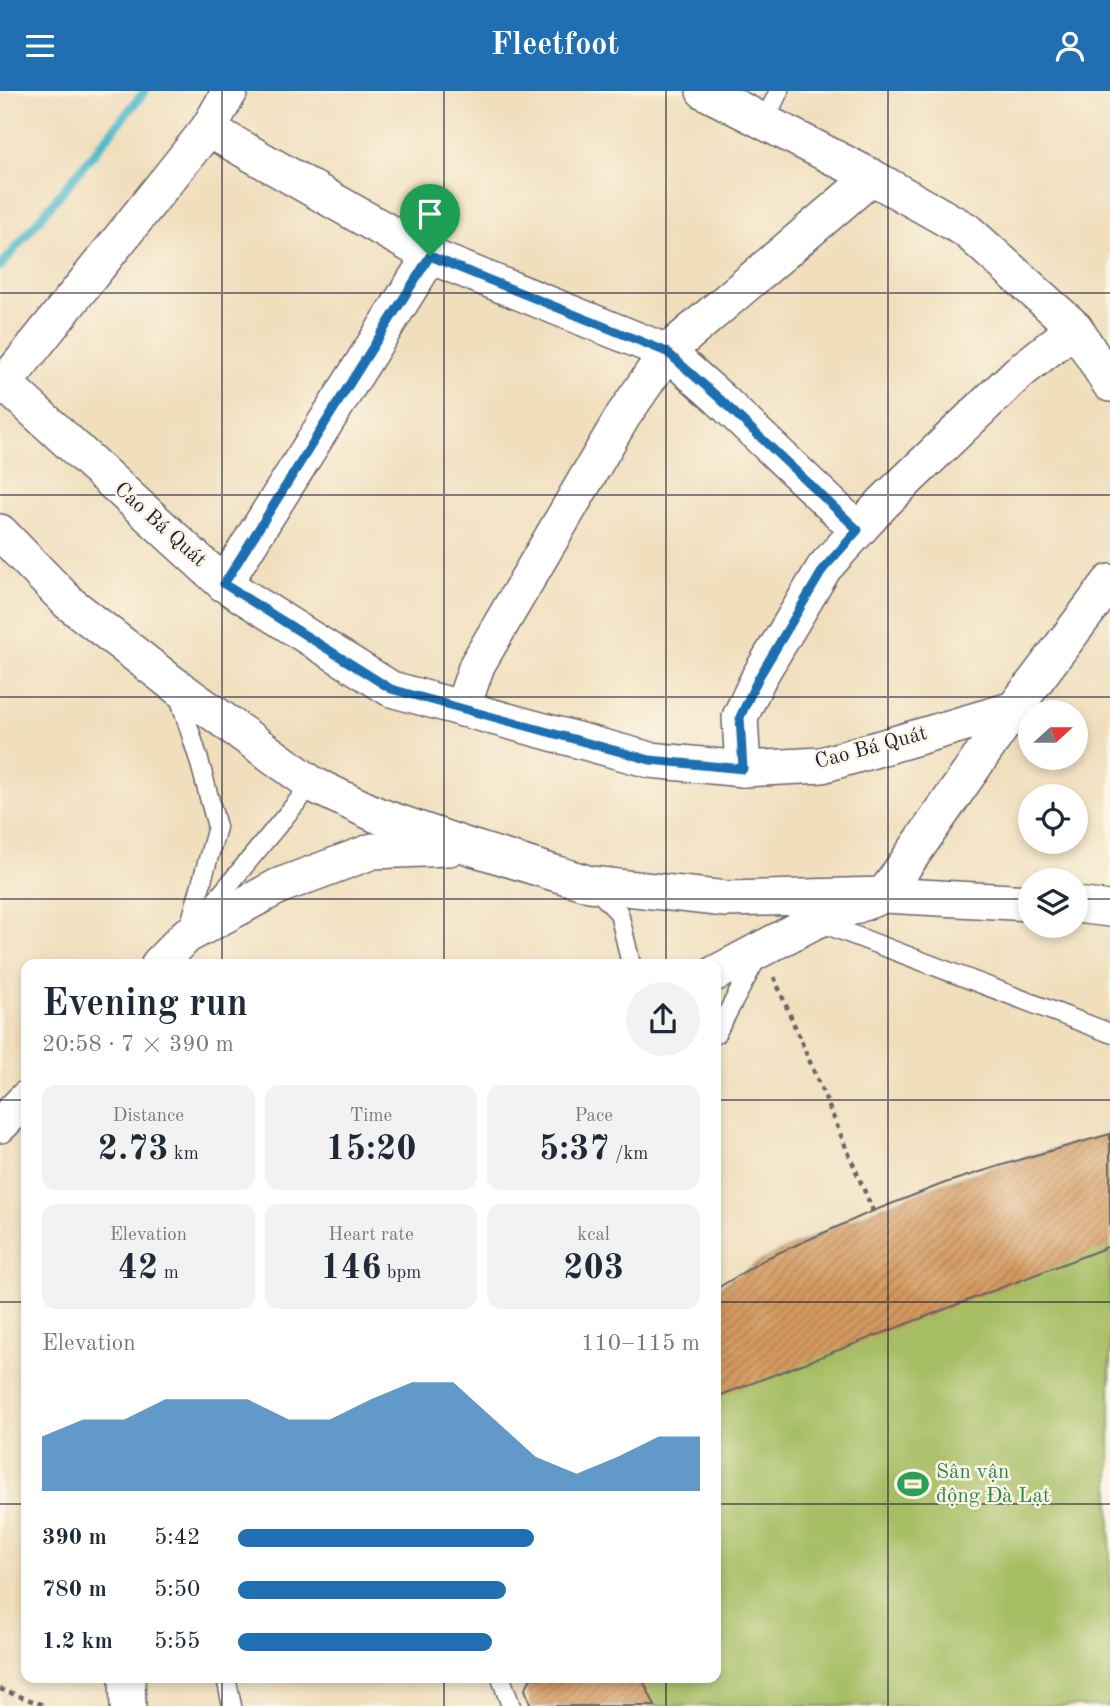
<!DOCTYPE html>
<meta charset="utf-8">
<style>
:root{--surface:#fff;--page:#f2f2f3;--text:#1f2937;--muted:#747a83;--accent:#1f6fb2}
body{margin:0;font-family:"Old Standard TT",serif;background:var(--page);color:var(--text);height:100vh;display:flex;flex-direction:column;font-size:26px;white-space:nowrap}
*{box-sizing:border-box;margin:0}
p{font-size:23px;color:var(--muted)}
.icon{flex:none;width:38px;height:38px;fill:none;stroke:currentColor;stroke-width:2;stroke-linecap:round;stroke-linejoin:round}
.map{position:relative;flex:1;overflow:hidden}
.details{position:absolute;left:21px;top:868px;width:700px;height:724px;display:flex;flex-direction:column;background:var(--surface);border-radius:14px;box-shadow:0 4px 10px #0003}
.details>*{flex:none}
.needle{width:46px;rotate:69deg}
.buttons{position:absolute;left:1018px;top:609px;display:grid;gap:14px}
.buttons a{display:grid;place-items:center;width:70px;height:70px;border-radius:50%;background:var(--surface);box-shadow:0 4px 10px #0003;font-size:35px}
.pin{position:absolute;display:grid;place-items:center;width:60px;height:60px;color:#fff;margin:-72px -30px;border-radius:50% 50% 50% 0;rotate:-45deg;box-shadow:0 0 7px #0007}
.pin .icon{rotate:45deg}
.round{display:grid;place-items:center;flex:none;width:74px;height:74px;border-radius:37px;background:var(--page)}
.head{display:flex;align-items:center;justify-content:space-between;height:119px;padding:0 21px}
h1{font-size:38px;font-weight:700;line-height:52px}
.metrics{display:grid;grid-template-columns:repeat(3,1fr);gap:10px;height:119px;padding:7px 21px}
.metrics div{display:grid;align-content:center;border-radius:14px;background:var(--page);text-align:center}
.metrics b{font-size:35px;font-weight:700}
.metrics small{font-size:19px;font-weight:400}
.metrics p{font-size:19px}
.chart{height:196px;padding:14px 21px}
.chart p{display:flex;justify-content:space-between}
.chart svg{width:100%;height:126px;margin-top:7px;fill:var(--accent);opacity:.7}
ul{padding:0 21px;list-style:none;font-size:23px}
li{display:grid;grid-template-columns:112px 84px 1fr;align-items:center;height:52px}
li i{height:18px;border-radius:9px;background:var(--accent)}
header{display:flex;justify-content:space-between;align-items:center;height:91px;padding:0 21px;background:var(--accent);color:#fff;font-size:32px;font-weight:700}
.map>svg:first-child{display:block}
</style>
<header><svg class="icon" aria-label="menu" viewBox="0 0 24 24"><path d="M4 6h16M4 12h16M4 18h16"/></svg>Fleetfoot<svg class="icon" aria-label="person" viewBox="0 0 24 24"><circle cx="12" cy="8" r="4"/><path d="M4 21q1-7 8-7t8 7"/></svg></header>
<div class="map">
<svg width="1110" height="1615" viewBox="0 0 1110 1615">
<defs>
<pattern id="building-hatch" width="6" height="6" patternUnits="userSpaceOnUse" patternTransform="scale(1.75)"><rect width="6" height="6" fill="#d4995e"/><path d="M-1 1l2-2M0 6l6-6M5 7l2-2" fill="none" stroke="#ac7c4f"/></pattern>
</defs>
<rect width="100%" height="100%" fill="#fcf5e5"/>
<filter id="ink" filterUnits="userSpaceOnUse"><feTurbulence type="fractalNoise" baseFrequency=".0143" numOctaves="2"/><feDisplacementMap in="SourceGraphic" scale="14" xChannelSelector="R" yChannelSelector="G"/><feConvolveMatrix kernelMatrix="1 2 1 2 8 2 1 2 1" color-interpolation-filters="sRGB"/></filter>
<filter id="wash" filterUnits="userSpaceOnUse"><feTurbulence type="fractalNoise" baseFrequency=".00686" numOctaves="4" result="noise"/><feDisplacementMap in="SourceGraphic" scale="28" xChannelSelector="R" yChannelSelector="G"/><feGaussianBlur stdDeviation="1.57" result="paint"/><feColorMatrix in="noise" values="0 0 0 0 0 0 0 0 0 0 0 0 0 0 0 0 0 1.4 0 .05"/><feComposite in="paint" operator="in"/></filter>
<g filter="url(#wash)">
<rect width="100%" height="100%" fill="#f0debc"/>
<path fill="#a6bd63" stroke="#64704f" stroke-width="2" d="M1110 1043V1615H531V1587H716V1198L767 1167 873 1120 945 1092 1025 1067Z"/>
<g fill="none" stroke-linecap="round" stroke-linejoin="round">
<path stroke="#4eb9cb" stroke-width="9" d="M0 176 145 0"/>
</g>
<g id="blocks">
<g fill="url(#building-hatch)">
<path d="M1110 1043V1155L716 1306V1198L767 1167 873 1120 945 1092 1025 1067Z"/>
<path d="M531 1587H642L655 1615H531L525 1598Z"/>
</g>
</g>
</g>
<g filter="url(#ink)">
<use href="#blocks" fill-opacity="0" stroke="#6a6468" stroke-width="2"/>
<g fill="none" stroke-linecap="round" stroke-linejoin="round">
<defs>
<g id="lane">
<path d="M764 31 779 0"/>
<path d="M178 602 199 669 217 736 187 844"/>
<path d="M593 795 619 822 631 873"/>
<path d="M202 826 312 693"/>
<path d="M819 831 1110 942"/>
<path d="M716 943 757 867"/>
<path d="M226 1587 232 1615"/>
<path d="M501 1587 511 1615"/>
</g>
<g id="street">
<path d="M704 0 872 86 966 139 1075 237 1110 293"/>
<path d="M208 38 230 0"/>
<path d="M4 292 224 493 391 598 650 669 743 678 822 674 1014 618"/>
<path d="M0 298 208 38 430 165 667 261 719 307 858 439"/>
<path d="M0 441 69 512 176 595 312 693 377 724 470 756 590 793 726 808 884 804 1031 812"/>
<path d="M224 493 430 165"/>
<path d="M462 618 477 574 623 325 667 261 872 86"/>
<path d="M743 678 740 626 759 586 824 477 883 412 1017 283 1075 237"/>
<path d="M1076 814 1110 818"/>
<path d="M159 873 186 845 279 795 373 760 449 757"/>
<path d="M716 882 815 830 884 804 1014 618 1110 491"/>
<path d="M0 1034 26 1008"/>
<path d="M127 1587 128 1615"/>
</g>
</defs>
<use href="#lane" stroke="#6a6468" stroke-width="21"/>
<use href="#street" stroke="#6a6468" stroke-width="38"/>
<g stroke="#6a6468" stroke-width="4.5" stroke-dasharray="5 5" stroke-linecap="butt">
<path d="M774 886 873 1120"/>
<path d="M0 1598 46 1615"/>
</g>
<use href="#lane" stroke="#fff" stroke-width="18"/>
<use href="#street" stroke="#fff" stroke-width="35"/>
</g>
</g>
<g fill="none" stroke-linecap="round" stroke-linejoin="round" filter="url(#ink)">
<defs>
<path id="route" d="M430 165 667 261 719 307 858 439 824 477 759 586 740 626 743 678 650 669 391 598 224 493Z"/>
</defs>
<use href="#route" stroke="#fff" stroke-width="14"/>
<use href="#route" stroke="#1f6fb2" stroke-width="9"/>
</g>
<path fill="none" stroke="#22223b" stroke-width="2" stroke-opacity="0.55" d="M222 0V873M444 0V873M666 0V873M888 0V1615M0 202H1110M0 404H1110M0 606H1110M0 808H1031M1076 808H1110M0 1009H26M716 1009H1110M0 1211H26M716 1211H1110M0 1413H26M716 1413H1110M222 1587V1615M444 1587V1615M666 1587V1615"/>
<defs>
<symbol id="stadium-bare" viewBox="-9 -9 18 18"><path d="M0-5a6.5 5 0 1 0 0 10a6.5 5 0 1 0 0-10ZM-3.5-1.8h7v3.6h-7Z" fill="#2e9e5b" stroke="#fcf5e5" stroke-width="2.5" paint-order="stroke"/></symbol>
</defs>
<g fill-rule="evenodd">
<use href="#stadium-bare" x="891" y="1371" width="44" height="44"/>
</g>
<g text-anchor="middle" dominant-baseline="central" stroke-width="5" stroke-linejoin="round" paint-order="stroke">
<g font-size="21" fill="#22223b" stroke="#fcf5e5">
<text transform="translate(160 434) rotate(42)">Cao Bá Quát</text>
<text transform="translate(871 657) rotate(-15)">Cao Bá Quát</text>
</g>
<g font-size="21" fill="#27864d" stroke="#fcf5e5" text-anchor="start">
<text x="936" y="1381">Sân vận<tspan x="936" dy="24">động Đà Lạt</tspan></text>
</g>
</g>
</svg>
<div class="buttons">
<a><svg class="needle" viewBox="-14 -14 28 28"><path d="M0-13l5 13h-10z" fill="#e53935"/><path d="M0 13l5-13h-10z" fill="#747a83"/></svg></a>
<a><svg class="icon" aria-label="locate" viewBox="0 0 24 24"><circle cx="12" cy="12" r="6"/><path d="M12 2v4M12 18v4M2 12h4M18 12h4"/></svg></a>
<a><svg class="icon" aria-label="layers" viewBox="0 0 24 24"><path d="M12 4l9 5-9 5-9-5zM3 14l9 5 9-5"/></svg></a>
</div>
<div class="pin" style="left:430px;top:165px;background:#1e9e55"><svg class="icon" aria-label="arrive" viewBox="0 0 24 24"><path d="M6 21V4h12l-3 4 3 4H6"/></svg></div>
<section class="details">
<div class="head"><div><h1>Evening run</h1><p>20:58 · 7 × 390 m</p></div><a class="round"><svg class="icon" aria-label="share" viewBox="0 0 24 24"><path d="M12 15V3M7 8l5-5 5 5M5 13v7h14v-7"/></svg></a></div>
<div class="metrics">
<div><p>Distance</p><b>2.73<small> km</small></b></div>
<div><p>Time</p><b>15:20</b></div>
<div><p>Pace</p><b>5:37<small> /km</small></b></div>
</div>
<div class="metrics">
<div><p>Elevation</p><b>42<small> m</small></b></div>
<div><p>Heart rate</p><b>146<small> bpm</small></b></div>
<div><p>kcal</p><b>203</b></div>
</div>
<div class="chart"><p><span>Elevation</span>110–115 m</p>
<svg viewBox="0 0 160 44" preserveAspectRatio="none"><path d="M0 44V25L10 19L20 19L30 12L40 12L50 12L60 19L70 19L80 12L90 6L100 6L110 19L120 32L130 38L140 32L150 25L160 25V44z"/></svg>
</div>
<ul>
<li><b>390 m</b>5:42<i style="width:64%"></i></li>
<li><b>780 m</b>5:50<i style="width:58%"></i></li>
<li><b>1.2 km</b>5:55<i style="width:55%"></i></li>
</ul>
</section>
</div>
